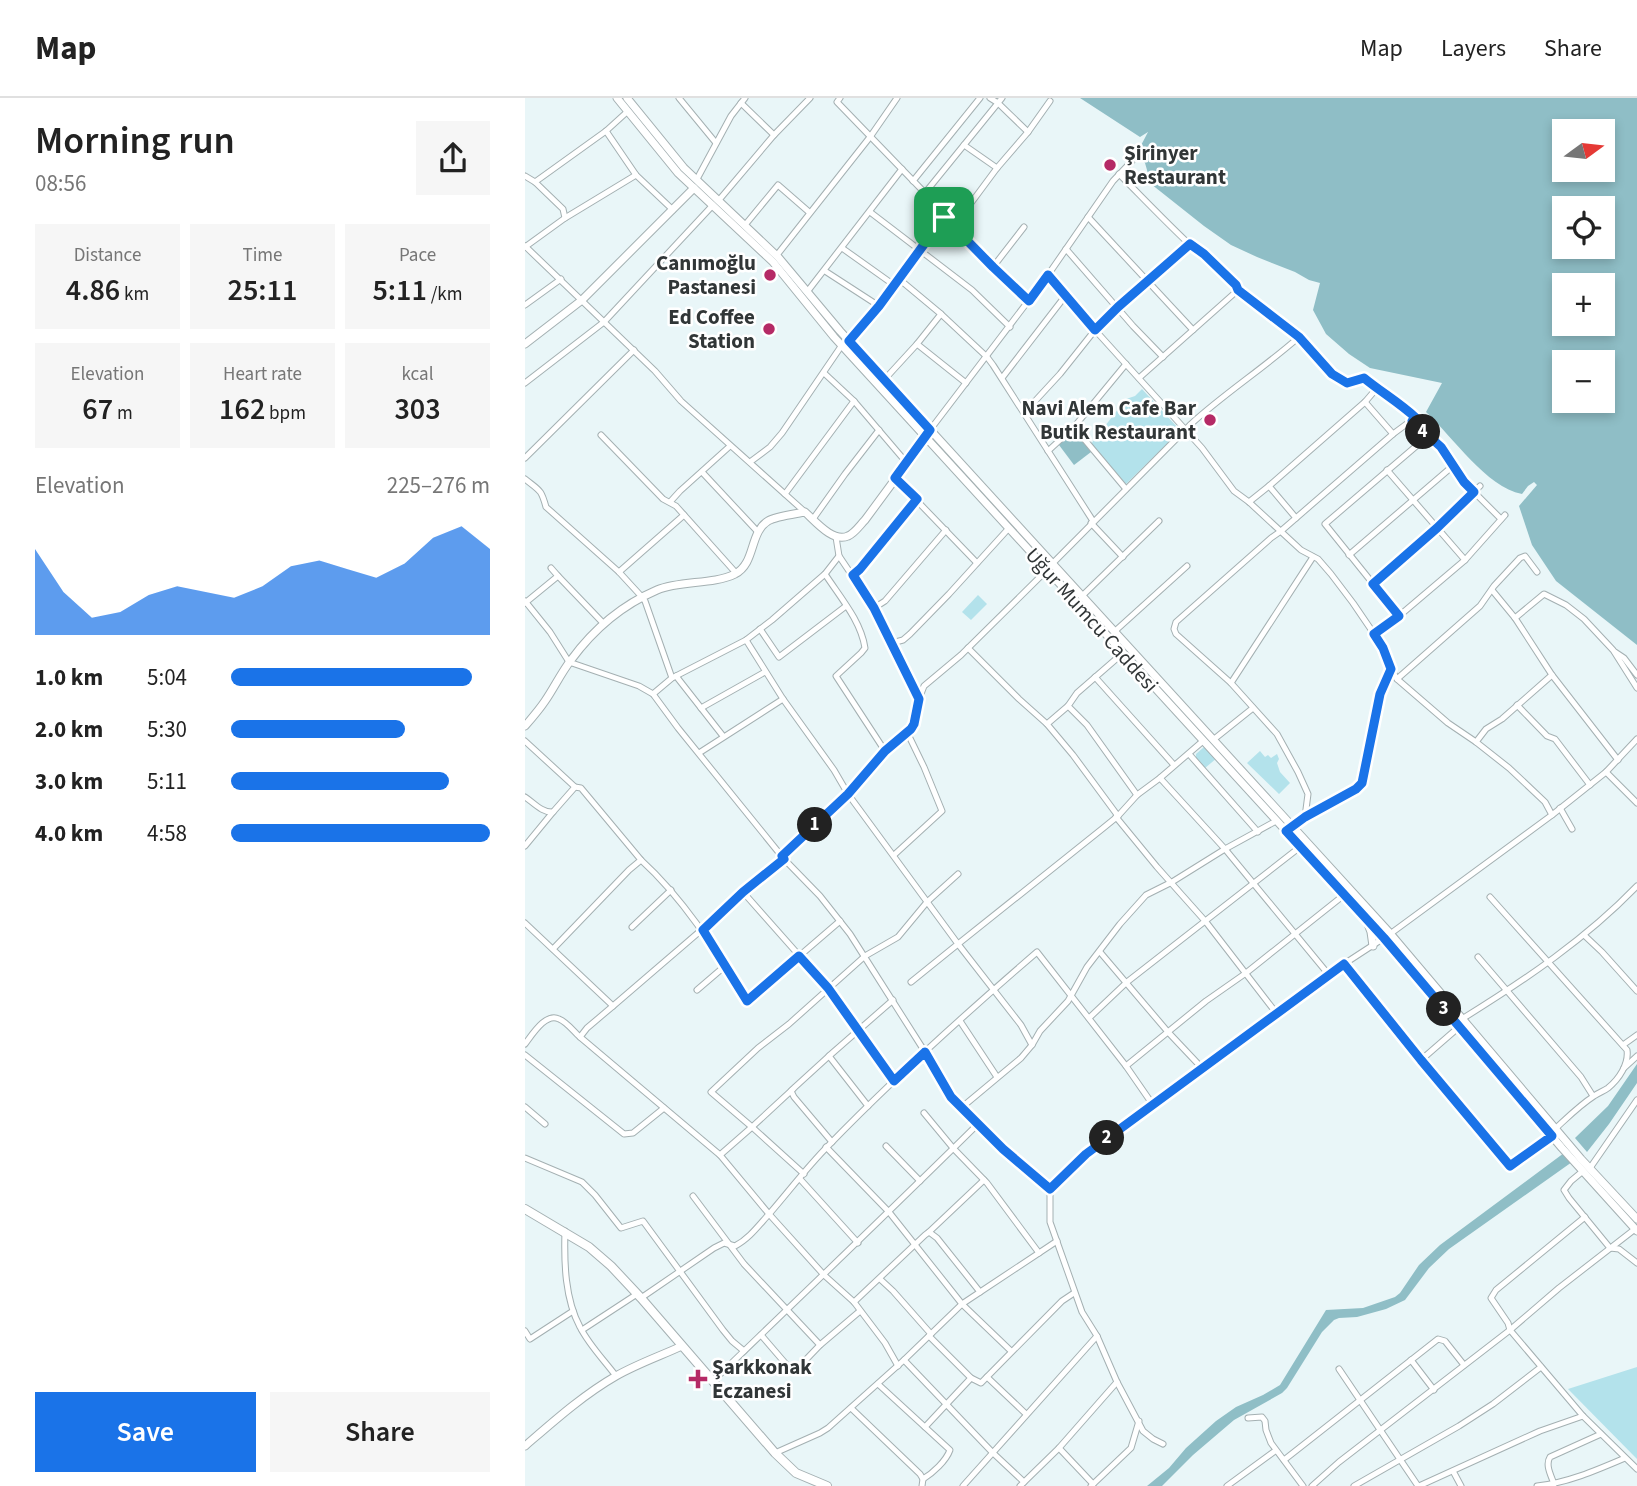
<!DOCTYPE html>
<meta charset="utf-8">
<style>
:root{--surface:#fff;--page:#f6f6f6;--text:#222;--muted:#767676;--line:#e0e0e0;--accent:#1a73e8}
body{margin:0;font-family:"Source Sans 3",sans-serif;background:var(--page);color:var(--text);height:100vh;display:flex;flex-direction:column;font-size:26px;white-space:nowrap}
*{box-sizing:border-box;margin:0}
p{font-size:23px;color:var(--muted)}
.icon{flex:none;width:38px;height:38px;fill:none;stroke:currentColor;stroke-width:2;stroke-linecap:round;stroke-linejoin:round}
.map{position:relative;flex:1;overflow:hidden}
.panel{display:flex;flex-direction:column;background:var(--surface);width:525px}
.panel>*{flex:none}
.needle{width:46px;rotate:75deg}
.controls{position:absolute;left:1027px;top:21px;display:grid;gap:14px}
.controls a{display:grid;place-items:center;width:63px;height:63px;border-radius:0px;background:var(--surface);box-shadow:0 4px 10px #0003;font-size:35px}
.pin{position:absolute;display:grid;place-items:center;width:60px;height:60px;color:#fff;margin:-30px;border-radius:14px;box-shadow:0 4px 10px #0006}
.km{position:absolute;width:35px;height:35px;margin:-18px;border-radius:50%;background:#222;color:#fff;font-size:19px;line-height:35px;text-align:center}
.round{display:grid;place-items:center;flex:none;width:74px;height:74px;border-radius:0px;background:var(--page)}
.head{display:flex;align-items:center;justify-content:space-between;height:119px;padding:0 35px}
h1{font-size:38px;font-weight:600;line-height:52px}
.metrics{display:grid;grid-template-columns:repeat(3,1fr);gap:10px;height:119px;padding:7px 35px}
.metrics div{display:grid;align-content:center;border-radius:0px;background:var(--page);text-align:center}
.metrics b{font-size:30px;font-weight:600}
.metrics small{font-size:19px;font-weight:400}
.metrics p{font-size:19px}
.chart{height:196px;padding:14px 35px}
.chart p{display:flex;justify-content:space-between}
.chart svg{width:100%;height:126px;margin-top:7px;fill:var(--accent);opacity:.7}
.action{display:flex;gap:14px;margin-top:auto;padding:14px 35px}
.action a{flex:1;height:80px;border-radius:0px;background:var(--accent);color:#fff;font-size:28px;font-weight:600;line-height:80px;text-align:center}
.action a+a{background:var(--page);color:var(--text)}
ul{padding:0 35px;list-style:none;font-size:23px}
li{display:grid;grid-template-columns:112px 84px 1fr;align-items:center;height:52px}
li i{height:18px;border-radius:9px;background:var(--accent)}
header{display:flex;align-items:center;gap:42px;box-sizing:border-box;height:98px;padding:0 35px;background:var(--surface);border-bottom:2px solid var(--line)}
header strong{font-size:33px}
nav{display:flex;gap:38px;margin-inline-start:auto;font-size:24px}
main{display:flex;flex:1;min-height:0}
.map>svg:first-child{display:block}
</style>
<header>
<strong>Map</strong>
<nav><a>Map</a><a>Layers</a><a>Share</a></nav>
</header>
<main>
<section class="panel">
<div class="head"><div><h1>Morning run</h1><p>08:56</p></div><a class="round"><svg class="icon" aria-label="share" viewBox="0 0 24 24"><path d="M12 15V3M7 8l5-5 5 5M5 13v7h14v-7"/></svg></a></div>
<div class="metrics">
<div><p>Distance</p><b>4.86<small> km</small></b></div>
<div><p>Time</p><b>25:11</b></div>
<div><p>Pace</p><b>5:11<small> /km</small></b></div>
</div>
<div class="metrics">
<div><p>Elevation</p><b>67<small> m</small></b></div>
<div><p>Heart rate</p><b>162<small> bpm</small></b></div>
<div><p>kcal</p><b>303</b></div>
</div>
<div class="chart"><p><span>Elevation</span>225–276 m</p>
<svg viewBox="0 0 160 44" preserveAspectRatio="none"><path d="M0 44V14L10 29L20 38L30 36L40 30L50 27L60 29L70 31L80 27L90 20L100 18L110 21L120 24L130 19L140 10L150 6L160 14V44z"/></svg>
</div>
<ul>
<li><b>1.0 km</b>5:04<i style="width:93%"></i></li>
<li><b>2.0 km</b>5:30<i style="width:67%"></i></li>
<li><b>3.0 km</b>5:11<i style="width:84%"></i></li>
<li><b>4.0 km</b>4:58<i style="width:100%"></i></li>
</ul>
<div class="action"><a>Save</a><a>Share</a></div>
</section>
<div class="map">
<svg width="1112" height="1388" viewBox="0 0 1112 1388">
<rect width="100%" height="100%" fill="#e9f6f8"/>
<g fill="#b3e2eb">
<path d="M617 291 653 330V335L601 386 566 346 601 301 610 298Z"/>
<path d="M453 497 462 506 446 522 437 514Z"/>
<path d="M679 649H682L692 660 680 670 671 661V656Z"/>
<path d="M735 653 740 659 743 657 746 660 752 656 754 661 752 665 755 674 765 685 754 696 722 665Z"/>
<path d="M1112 1269V1361L1043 1291Z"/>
</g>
<g fill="#8fbec6" fill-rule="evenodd">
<path d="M555 0H1112V547L1031 483 1007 447 994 408 1012 387 1009 384 1003 388 997 396C961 389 928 339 901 314L917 285 845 270 824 256 801 236 788 212 795 185 784 182 770 174 732 159 706 147 679 128 626 86 620 65 612 55 623 34 615 39ZM1078 33V72H1040V33ZM1078 110V149H1040V110ZM1040 187H1078V226H1040ZM1040 264H1078V303H1040Z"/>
<path d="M549 333 566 354 549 367 534 347Z"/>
<path d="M1112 966V985L1084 1026 1062 1054 1050 1040 1083 1008Z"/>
<path d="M1039 1055 1047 1064 924 1151 904 1170 880 1202 861 1211 832 1219 814 1220 809 1222 797 1234 762 1290 757 1295 709 1322 668 1357 637 1388H622L644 1370 661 1350 691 1323 711 1309 738 1297 755 1287 801 1212 838 1210 870 1199 875 1195 894 1167 915 1147Z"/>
</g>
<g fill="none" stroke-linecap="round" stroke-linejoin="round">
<defs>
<g id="minor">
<path d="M154 0 191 45"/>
<path d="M315 0 312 4 400 95 419 119 504 203"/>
<path d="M465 0 473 5 477 0"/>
<path d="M216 5 249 37"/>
<path d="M81 33 111 77 148 112"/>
<path d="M439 47 472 70"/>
<path d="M594 76C616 98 638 121 661 143 676 156 706 175 713 192L614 280"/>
<path d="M0 78 10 84"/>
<path d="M172 81 206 18 220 0"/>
<path d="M388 83 455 0"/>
<path d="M400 95 473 5 503 34"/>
<path d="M194 102 249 37 285 0"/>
<path d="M345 114 447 192 485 229"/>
<path d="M563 119 668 232"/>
<path d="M40 120 111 77"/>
<path d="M220 127 253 87 284 114"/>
<path d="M429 128 472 70 503 34 525 3"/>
<path d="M0 148 130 273 156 303 280 414"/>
<path d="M0 149 40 120 38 111 10 84 81 33 103 13"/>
<path d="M317 150 369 187"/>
<path d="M541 151 608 228 638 259"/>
<path d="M252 157 345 39 372 0"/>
<path d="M468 169 499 129"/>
<path d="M300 173 354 208"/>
<path d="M523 177 570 232 677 350 709 393 724 404 776 452 793 461 806 476 828 505 858 549 866 571 872 581 923 625 951 644 984 670 1020 704 1027 717"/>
<path d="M374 181 416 216"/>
<path d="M282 194 377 71"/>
<path d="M0 207 36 181"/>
<path d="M324 243 354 208 419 119"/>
<path d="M392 246 441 285"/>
<path d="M299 275 329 303 381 364"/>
<path d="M477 280 541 197"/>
<path d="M359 282 392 246 416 216 462 259 468 267 568 423"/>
<path d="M0 285 79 224 188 107"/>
<path d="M840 304 868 336"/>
<path d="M499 315 535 276 570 232 593 209 665 146"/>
<path d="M887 323 916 349 939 384 976 421"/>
<path d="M549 329 601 391"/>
<path d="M405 332 523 177 588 83 607 63"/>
<path d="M76 337 138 401 151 408 211 475"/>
<path d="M523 353 549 329 601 266"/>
<path d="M0 360 109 252"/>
<path d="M225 364 245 349 257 335 317 247"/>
<path d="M862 372 940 462"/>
<path d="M177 374 233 434"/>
<path d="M370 380 452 465"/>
<path d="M0 381C15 393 16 391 21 409L94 474 117 499 120 503 147 580"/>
<path d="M744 388 771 420"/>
<path d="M260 396 329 303"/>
<path d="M145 404 155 393 205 348"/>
<path d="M724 404 744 388 840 304 852 290"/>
<path d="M288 421 320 376 354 332"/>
<path d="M566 425 598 459"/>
<path d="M824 457 929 367"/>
<path d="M527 466 666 326C700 295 739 270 774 239"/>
<path d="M26 470 33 478"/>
<path d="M94 474 159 417"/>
<path d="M300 476C315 499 336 523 340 550L336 555 311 578 360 653"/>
<path d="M328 477 335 471 392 401"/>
<path d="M848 486 912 430 955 388"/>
<path d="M967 492 990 520 1027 577 1093 662"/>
<path d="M557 498 634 423"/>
<path d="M0 503 25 534 44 564 114 588 128 596 153 630 259 761 295 798 325 836 400 954 426 999 478 1051 525 1091"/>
<path d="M0 505 33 478 79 526"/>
<path d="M349 510 360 503 421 432"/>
<path d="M874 518 800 426 903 338"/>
<path d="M990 520 1019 496 1041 507 1059 521 1088 552 1112 590"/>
<path d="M235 531 254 559 321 508"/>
<path d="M589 534 662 468"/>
<path d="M849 536 874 518 940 462 980 417"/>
<path d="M221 542 258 601 309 672 323 696 433 846 386 884"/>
<path d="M367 545 378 542 385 536 424 496 484 430"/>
<path d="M443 550 494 601 522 626 543 608"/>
<path d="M1090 554 1099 560 1112 577"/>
<path d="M598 555 552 595 543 608 562 627 612 697"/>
<path d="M151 578 198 638"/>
<path d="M570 579 649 667"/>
<path d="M872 581 955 508 969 488 995 460 1000 458 1012 474"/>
<path d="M706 585 651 536 649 531 651 524 746 440 756 433 868 336 891 319C875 305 856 294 839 280L822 285 807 276 774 239 713 192"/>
<path d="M128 596 147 580 221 542 247 522 300 476 314 458 311 439"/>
<path d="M394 601 399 588 436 557 522 472"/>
<path d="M992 607 1022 638 1030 641 1065 687"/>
<path d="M176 610 240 574"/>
<path d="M522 626 548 657 593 718"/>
<path d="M688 642 728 610"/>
<path d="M0 643 50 689 56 690 116 762"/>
<path d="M951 644 961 631 977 621 1027 577"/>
<path d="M174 655 258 601"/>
<path d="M664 656 733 734"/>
<path d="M1081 674 1112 705"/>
<path d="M635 680 700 751 804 877"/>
<path d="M0 699C8 704 17 715 28 714L50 689"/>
<path d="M1035 710 1047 731"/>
<path d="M591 719 632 769 681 824 752 916"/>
<path d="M780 719 783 696 773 674 752 636 706 585 788 459"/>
<path d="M766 728 835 688 855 596 866 571"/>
<path d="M0 748 28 714"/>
<path d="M369 757 417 713 399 669 382 634"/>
<path d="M257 758 323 696 360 653 386 631 389 626 394 601 349 510 314 458"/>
<path d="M218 794 303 890 369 983"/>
<path d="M965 799 1102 952C1104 966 1094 981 1083 990 1079 993 1073 995 1069 998 1055 1007 1043 1019 1031 1030"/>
<path d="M0 825 88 908"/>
<path d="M107 829 146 792"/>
<path d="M1059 837 1077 854 1112 893"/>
<path d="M28 851 104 772 116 762C160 802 191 853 222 903L315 823"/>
<path d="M575 854 643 934 677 970"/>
<path d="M953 859 1056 979 1068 998"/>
<path d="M819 866C873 934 926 1004 985 1068L1027 1038"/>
<path d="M172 892 200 868"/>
<path d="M564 920 602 884 775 749"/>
<path d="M937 921C1000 882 1061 841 1112 788"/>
<path d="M435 923 472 979"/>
<path d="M55 939 195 1057"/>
<path d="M0 946C7 937 21 914 34 921 42 924 49 934 55 939L62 930 88 908 259 761"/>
<path d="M507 947 496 927 433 846 577 731 593 718 612 697 635 680 678 643"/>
<path d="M1098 947 1112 937"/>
<path d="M0 957 99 1036 108 1035 139 1010"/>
<path d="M304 958 368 902"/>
<path d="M896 962 934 929"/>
<path d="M601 968 681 903 721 875 819 797"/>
<path d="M1099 970 1112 958"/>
<path d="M267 992 227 1029 186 994 233 950 264 926 340 858 373 839 402 804 433 776"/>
<path d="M0 1009 20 1026"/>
<path d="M436 1010 496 960 507 947 515 933 543 903 562 869 595 826 621 797 647 784 700 751 751 723"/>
<path d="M399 1015 428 1050 462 1085 514 1155"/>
<path d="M307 1044 269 999 266 993 270 989 304 958 343 1008"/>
<path d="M361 1048 395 1083"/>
<path d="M301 1049 364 1114 437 1206 486 1253"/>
<path d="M0 1060 57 1084 70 1097 96 1130 118 1123 198 1232 207 1243 219 1253"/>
<path d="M1065 1070 1112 1002"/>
<path d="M1058 1073 1046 1083 1039 1092 1044 1100 1085 1150 1094 1151 1112 1165"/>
<path d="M279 1076 227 1029 195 1057 244 1116 299 1177 329 1204 360 1245 373 1268"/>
<path d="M275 1081 333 1145"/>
<path d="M168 1098 219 1166 295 1247"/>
<path d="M1060 1119 971 1192 966 1200 983 1225 985 1232 1058 1318 1112 1371"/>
<path d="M40 1133C39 1165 40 1201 55 1229 64 1247 79 1262 91 1278"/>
<path d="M404 1134 459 1082"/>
<path d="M355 1181 368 1193 406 1236"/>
<path d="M116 1200 189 1150 199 1145 210 1148C224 1141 234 1127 245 1115 264 1093 283 1068 304 1047 370 979 440 916 512 854L601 968 628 1007"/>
<path d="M329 1204 400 1137 404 1134 412 1140 455 1194"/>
<path d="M57 1232 112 1196"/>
<path d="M0 1233 5 1241 48 1213"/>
<path d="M236 1237 267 1273 271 1272 295 1247 335 1213"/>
<path d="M404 1238 446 1280 456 1285 537 1203 549 1195"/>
<path d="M379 1262 467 1354 499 1384"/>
<path d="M886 1262 909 1292"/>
<path d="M814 1271 893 1388"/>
<path d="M462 1279 501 1316"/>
<path d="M188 1283C277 1197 365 1113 453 1026"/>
<path d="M353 1286 425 1352C421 1363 408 1375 398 1381"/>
<path d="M326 1310 395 1376 398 1381 397 1388"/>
<path d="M723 1320 737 1319 740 1323 741 1332 746 1345 778 1388"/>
<path d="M400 1329 446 1280"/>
<path d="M638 1346 628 1341 618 1333 592 1284 572 1238 557 1214 525 1124V1091L561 1056 819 866 865 836 1027 717 1081 674 1112 641"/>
<path d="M534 1350 568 1386"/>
<path d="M250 1355 295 1335 303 1330 379 1262 437 1206 532 1143"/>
<path d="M759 1362 913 1241 920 1243 939 1267"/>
<path d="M928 1373 936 1388"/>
<path d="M1029 1386C1026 1377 1020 1367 1025 1359L1076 1336"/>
<path d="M438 1388 572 1238"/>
<path d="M495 1388 534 1350 592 1284"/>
<path d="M566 1388 606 1350 614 1323"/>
<path d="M702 1388 750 1353"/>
<path d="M787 1388 814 1364 985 1232 1034 1190 1110 1131"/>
<path d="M829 1388 934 1328 968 1306 1016 1269"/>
<path d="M894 1388 1015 1333 1058 1318"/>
<path d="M1012 1388C1042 1385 1072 1372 1100 1360"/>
</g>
<g id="tertiary">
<path d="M92 0 153 75 248 164 309 239 859 840 1037 1050 1112 1133"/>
<path d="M102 0 159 70 253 159 315 233 863 833 1056 1061 1112 1121"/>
<path d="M0 246 57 202 169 90"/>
<path d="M0 628C7 620 14 612 20 603 29 590 36 575 46 562 68 532 97 507 132 492 156 482 187 487 210 476 231 465 224 435 243 423 251 418 270 416 280 414 290 423 308 445 323 438 330 435 335 427 340 422L402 338"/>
<path d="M843 826 846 834 848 848"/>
<path d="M0 1348C29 1323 58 1297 91 1278 112 1266 135 1258 157 1248"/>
</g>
<path id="secondary" d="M0 1111 64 1149 86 1168 116 1200 250 1355 271 1375 302 1388"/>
</defs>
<use href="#minor" stroke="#a4b0b2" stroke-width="7"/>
<use href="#tertiary" stroke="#a4b0b2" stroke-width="9"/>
<use href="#secondary" stroke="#a4b0b2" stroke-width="10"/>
<use href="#minor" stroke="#fff" stroke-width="5"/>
<use href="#tertiary" stroke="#fff" stroke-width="7"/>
<use href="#secondary" stroke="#fff" stroke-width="8"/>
</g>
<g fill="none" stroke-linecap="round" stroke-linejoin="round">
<defs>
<path id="route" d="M419 119 468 169 504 203 523 177 570 232 593 209 665 146 679 156 711 187 713 192 774 239 807 276 822 285 839 280C856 294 875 305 891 320L887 323 916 349 939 384 949 394 912 430 848 486 874 518 849 536 858 550 866 571 855 596 837 685 831 691 780 719 761 733 859 840 1027 1038 985 1068 896 962 819 866 561 1056 525 1091 478 1051 426 999 400 954 369 983 303 890 274 858 222 903 178 832 218 794 259 761 257 758 323 696 360 653 386 631 389 626 394 601 349 510 328 477 335 471 392 401 370 380 405 332 324 243 354 208Z"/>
</defs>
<use href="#route" stroke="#fff" stroke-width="14"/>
<use href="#route" stroke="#1a73e8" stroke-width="9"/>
</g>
<g fill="#b52a66" stroke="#fff" stroke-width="2.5">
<circle cx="585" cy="67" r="7"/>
<circle cx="245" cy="177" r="7"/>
<circle cx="244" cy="231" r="7"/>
<circle cx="685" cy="322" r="7"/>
<path d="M169.5 1270.5h7v7h7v7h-7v7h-7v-7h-7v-7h7z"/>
</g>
<g text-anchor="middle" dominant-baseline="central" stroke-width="5" stroke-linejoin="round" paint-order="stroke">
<g font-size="21" font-weight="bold" fill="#313637" stroke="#fff" text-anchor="end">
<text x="599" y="55" text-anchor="start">Şirinyer<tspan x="599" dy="24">Restaurant</tspan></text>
<text x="231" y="165">Canımoğlu<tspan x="231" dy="24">Pastanesi</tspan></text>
<text x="230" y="219">Ed Coffee<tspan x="230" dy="24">Station</tspan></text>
<text x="671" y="310">Navi Alem Cafe Bar<tspan x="671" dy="24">Butik Restaurant</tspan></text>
<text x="187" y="1269" text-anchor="start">Şarkkonak<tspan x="187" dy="24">Eczanesi</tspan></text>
</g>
<g font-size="21" fill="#313637" stroke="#fff">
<text transform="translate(567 522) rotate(48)">Uğur Mumcu Caddesi</text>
</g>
</g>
</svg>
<div class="controls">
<a><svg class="needle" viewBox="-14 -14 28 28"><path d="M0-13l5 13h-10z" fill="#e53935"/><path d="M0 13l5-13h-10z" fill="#767676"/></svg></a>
<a><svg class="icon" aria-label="locate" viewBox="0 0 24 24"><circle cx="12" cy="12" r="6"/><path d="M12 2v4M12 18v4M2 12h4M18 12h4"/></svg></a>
<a>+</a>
<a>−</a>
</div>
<div class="pin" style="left:419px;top:119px;background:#1e9e55"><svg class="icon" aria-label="arrive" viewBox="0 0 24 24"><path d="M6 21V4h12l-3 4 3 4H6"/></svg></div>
<b class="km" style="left:290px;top:727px">1</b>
<b class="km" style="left:582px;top:1040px">2</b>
<b class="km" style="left:919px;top:911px">3</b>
<b class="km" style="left:898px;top:334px">4</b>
</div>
</main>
